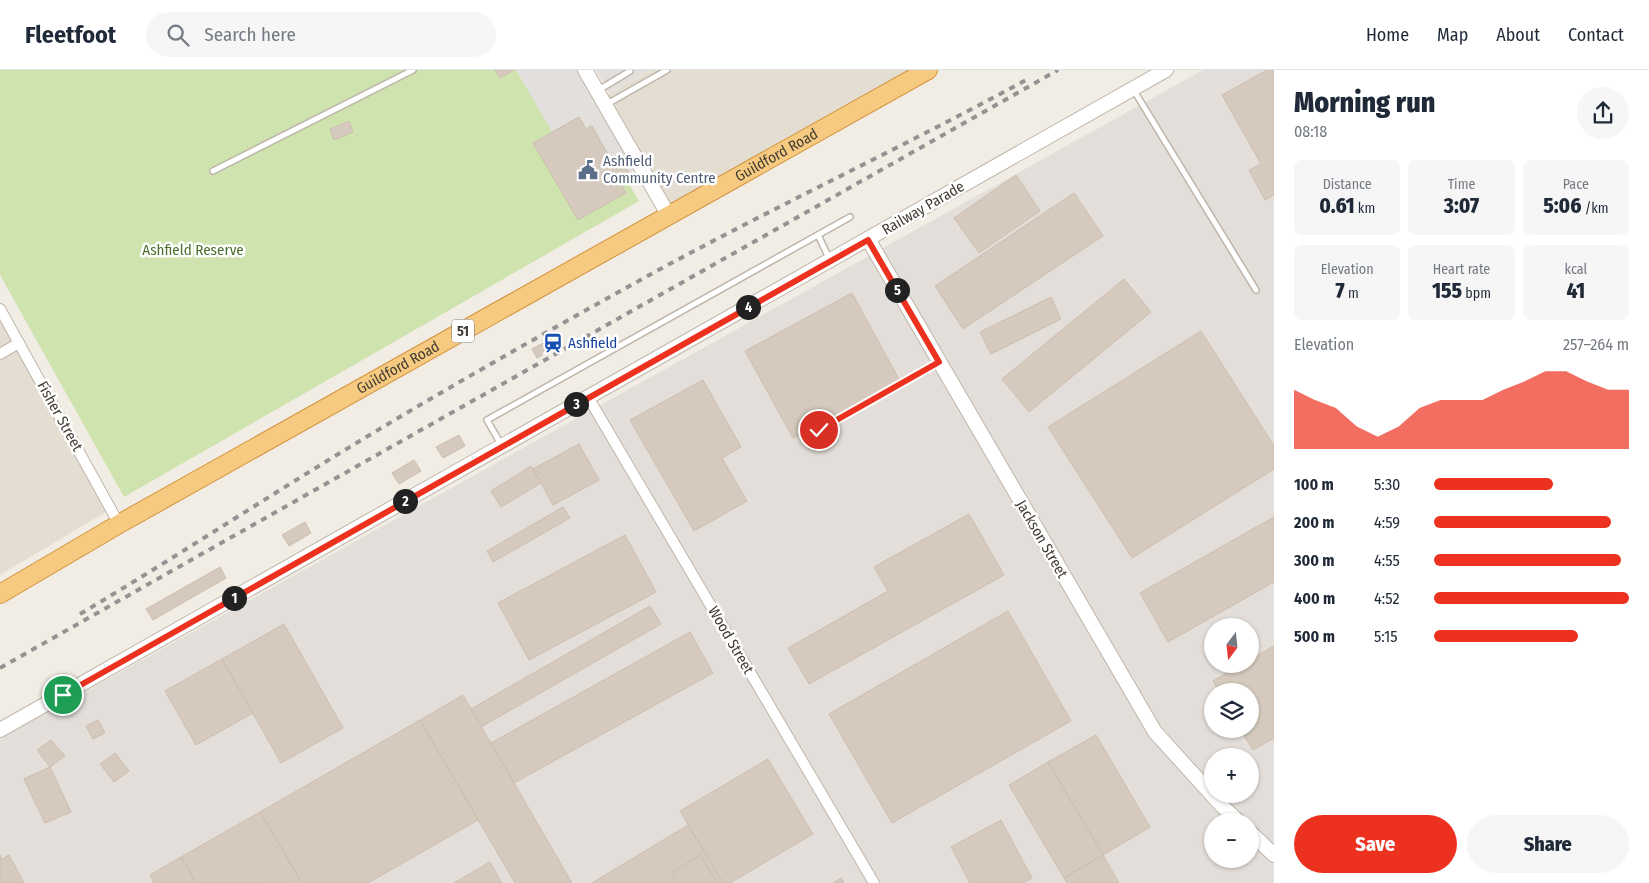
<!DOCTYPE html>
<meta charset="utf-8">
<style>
:root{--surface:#fff;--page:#f6f6f7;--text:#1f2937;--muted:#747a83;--line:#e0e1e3;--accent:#ed311f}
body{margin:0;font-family:"Fira Sans Condensed",sans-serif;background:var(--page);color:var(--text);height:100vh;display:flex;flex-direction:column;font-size:19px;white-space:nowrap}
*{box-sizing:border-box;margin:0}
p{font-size:16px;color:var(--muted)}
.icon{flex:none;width:28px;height:28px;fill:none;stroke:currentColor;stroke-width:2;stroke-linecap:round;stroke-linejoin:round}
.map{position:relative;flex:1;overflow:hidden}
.side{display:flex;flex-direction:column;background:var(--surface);width:375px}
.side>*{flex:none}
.needle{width:32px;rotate:195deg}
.controls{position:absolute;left:1204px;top:548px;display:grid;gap:10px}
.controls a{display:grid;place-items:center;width:55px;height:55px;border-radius:50%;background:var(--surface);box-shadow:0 1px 4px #0004;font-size:25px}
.pin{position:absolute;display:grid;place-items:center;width:42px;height:42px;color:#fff;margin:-21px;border:2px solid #fff;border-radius:50%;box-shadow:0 1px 5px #0007}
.km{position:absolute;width:25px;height:25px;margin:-12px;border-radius:50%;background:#222;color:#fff;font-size:14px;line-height:25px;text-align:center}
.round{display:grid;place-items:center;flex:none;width:52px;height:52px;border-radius:26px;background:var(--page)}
.overview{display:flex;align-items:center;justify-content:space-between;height:85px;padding:0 20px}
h1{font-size:28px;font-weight:800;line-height:38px}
.figures{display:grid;grid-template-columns:repeat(3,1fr);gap:8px;height:85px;padding:5px 20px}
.figures div{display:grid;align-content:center;border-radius:8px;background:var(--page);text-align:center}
.figures b{font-size:21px;font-weight:800}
.figures small{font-size:14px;font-weight:400}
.figures p{font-size:14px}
.chart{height:140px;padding:10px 20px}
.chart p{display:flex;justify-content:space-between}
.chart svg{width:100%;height:90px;margin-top:5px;fill:var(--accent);opacity:.7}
.primary-button{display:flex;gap:10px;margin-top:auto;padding:10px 20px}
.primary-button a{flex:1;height:58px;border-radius:30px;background:var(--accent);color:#fff;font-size:20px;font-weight:800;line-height:58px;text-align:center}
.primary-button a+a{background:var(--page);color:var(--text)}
ul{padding:0 20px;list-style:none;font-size:16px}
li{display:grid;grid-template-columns:80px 60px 1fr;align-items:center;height:38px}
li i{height:12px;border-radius:6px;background:var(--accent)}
header{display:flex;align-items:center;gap:30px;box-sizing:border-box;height:70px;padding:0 25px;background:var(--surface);border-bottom:1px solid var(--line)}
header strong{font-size:24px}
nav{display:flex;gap:28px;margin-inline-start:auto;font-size:18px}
.search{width:350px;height:45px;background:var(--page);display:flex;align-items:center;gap:12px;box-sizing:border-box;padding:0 18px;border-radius:28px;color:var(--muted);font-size:19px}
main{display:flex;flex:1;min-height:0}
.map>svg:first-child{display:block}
</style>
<header>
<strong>Fleetfoot</strong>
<div class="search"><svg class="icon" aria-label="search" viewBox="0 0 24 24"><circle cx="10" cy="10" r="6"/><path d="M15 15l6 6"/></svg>Search here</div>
<nav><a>Home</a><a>Map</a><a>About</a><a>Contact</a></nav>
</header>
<main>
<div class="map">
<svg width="1274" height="813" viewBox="0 0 1274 813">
<rect width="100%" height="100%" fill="#f1ece4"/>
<g fill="#e4ded2">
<path d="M651 0H928L669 146 601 28Z"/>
<path d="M0 239 111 439 0 505Z"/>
</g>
<path fill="#e3ded9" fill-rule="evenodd" d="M1203 0H1274V813H0V669ZM1212 556H1250V594H1212ZM1212 621H1250V659H1212ZM1212 686H1250V724H1212ZM1212 751H1250V789H1212Z"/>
<path fill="#cfe3af" d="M0 0H562L639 131 124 427 0 205Z"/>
<g fill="#e2dfdc">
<path d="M516 0H585L641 98 629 103 623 93 615 97 592 56 586 59 579 47 552 62Z"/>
<path d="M596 0H648L649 1 609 23Z"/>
</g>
<g fill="#d5cabd" stroke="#ccbeae">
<path d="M495 0H514L500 8Z"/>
<path d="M1267 0H1274V125L1265 130 1249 100 1261 94 1222 25Z"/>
<path d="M579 47 586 59 592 56 615 97 623 93 629 103 618 109 626 123 578 150 533 73Z"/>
<path d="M349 51 353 62 334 70 330 59Z"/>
<path d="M1016 105 1040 141 979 183 954 148Z"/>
<path d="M1074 123 1103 166 963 259 935 216Z"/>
<path d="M1124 209 1151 242 1029 342 1002 309Z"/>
<path d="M852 223 900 311 793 368 745 281Z"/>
<path d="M1051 227 1061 249 991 284 980 262Z"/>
<path d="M1201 261 1274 376V399L1132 488 1048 357Z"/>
<path d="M551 269 555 278 537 288 532 279Z"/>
<path d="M703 310 741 377 722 388 747 431 694 461 630 350Z"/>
<path d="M459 365 465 376 443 388 436 377Z"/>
<path d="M579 374 599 410 553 435 533 399Z"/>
<path d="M414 390 421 401 399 414 392 403Z"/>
<path d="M531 396 541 413 501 437 491 421Z"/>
<path d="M563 437 570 448 493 492 487 481Z"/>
<path d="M969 444 1004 505 809 614 788 578 888 521 874 497Z"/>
<path d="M1274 447V512L1168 572 1140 523Z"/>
<path d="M305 452 311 463 289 476 282 465Z"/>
<path d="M625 465 656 522 529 590 498 533Z"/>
<path d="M220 497 226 508 153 550 146 539Z"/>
<path d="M650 536 661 554 481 657 471 639Z"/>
<path d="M1008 541 1071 651 892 753 829 644Z"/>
<path d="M284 554 343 658 281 693 222 589Z"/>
<path d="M690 562 713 603 514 713 491 673Z"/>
<path d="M1274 576V668L1253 680 1240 659H1250V621H1219L1213 611 1243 594H1250V590Z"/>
<path d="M222 589 253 643 196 675 165 621Z"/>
<path d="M463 625 514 713 572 813H515L420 650Z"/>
<path d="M98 650 105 663 93 669 86 656Z"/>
<path d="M420 650 478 750 368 813H302L260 742Z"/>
<path d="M1096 665 1150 757 1103 785 1048 692Z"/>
<path d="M51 670 65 686 50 697 37 680Z"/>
<path d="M115 683 129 701 114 712 100 694Z"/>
<path d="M768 689 813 764 730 813H723L680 741Z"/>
<path d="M1048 692 1103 785 1064 808 1009 715Z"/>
<path d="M50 697 71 742 45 753 24 709Z"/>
<path d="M260 742 301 812 196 813 181 787Z"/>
<path d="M1001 750 1032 808 1023 813H970L951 777Z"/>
<path d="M688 755 723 813H592Z"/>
<path d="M0 785 2 789 9 785 24 813H0Z"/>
<path d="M700 785 716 811 713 813H677L671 803Z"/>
<path d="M1103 785 1119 813H1067L1064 808Z"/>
<path d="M181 787 196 813H154L150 805Z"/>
<path d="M490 792 502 813H454Z"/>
<path d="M841 808 844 813H833Z"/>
</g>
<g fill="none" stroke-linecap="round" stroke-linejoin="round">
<defs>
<g id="service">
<path d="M1133 19 1256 220"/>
<path d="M597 21 630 1 629 0"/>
<path d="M607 34 667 0"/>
<path d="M213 101 413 0"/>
<path d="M818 165 830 190"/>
<path d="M819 360 938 292"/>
<path d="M502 376 487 350 850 147"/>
</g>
<g id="minor">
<path d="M0 239 119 454"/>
<path d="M0 284 19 273"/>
<path d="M588 327 874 813"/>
</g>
<g id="tertiary">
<path d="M585 0 669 146"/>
<path d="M868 169 1155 662 1223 737 1238 751"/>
<path d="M0 660 1166 0"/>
<path d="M1250 762 1274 785"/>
</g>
<g id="trunk">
<path id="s1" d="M0 524 119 454 928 0"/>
</g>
</defs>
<use href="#service" stroke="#bfb6aa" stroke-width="8"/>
<use href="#minor" stroke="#bfb6aa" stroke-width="12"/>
<use href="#tertiary" stroke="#bfb6aa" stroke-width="16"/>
<use href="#trunk" stroke="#d3923c" stroke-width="20"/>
<use href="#service" stroke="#fff" stroke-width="5"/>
<use href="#minor" stroke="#fff" stroke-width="10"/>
<use href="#tertiary" stroke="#fff" stroke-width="14"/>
<use href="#trunk" stroke="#f6ca80" stroke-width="18"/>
<g stroke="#939393" stroke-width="4" stroke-dasharray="6 6" stroke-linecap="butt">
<path d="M80 544C168 492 253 436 340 383 443 320 548 261 653 203 776 136 903 77 1026 10"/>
<path d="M0 598 1058 0"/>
</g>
</g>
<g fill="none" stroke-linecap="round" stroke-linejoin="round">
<defs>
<path id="route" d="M63 625 868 170 939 292 819 360"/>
</defs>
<use href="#route" stroke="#fff" stroke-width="10"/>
<use href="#route" stroke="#ed311f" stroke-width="6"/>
</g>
<defs>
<symbol id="civic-bare" viewBox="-9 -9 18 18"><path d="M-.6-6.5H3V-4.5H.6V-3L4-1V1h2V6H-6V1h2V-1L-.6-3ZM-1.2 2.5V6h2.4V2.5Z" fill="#5c6f8a" stroke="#fff" stroke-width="2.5" paint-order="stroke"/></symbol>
<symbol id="station-bare" viewBox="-9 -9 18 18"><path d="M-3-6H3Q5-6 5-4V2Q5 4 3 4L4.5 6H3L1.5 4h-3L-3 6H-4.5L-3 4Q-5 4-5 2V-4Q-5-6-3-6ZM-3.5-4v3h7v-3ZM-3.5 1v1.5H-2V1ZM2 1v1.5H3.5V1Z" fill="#1a4fb4" stroke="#fff" stroke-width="2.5" paint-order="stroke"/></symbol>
</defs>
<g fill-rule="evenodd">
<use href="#civic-bare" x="574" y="86" width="28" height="28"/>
<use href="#station-bare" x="539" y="259" width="28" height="28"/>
</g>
<g text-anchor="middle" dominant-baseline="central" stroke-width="5" stroke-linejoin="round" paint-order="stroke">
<rect fill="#fff" stroke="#7b7671" stroke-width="1" x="452" y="249.5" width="22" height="23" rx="4"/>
<g font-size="14" font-weight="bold" fill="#423c34">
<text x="463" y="261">51</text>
</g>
<g font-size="15" fill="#423c34" stroke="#fff">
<text stroke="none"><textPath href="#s1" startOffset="892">Guildford Road</textPath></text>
<text transform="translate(923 138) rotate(-30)">Railway Parade</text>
<text stroke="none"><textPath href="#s1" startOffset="458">Guildford Road</textPath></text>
<text transform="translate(60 346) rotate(61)">Fisher Street</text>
<text transform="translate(1042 469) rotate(60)">Jackson Street</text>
<text transform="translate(731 570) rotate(60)">Wood Street</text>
</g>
<g font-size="15" fill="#4e5e75" stroke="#fff" text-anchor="start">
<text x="603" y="91">Ashfield<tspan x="603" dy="17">Community Centre</tspan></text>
</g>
<g font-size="15" fill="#4a702c" stroke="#fff">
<text x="193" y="180">Ashfield Reserve</text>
</g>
<g font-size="15" fill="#164399" stroke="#fff" text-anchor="start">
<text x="568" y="273">Ashfield</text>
</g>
</g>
</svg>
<div class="controls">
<a><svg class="needle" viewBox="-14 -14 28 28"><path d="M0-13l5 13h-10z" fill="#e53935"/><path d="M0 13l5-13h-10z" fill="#747a83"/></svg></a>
<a><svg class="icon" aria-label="layers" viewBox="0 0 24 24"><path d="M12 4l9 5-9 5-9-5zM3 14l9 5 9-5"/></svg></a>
<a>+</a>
<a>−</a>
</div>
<div class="pin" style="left:63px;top:625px;background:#1e9e55"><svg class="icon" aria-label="arrive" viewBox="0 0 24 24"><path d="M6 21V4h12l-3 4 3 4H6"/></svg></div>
<div class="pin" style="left:819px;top:360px;background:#d93025"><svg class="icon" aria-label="check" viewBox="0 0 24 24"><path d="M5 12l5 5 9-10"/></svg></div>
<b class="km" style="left:234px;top:528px">1</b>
<b class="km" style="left:405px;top:431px">2</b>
<b class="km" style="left:576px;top:334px">3</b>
<b class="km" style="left:748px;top:237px">4</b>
<b class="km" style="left:897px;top:220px">5</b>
</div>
<section class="side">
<div class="overview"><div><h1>Morning run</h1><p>08:18</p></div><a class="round"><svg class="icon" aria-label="share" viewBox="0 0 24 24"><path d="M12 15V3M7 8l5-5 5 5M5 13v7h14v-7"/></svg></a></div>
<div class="figures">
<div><p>Distance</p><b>0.61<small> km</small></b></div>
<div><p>Time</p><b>3:07</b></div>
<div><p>Pace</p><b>5:06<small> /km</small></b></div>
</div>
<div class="figures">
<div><p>Elevation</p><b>7<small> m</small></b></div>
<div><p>Heart rate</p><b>155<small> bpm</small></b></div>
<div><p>kcal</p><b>41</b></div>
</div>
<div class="chart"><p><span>Elevation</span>257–264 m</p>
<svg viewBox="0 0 160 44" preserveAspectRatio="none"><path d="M0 44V15L10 20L20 24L30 33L40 38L50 33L60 24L70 20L80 20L90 20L100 15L110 11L120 6L130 6L140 11L150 15L160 15V44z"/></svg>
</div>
<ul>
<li><b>100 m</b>5:30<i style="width:61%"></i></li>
<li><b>200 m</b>4:59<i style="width:91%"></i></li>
<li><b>300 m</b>4:55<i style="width:96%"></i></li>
<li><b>400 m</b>4:52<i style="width:100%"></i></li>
<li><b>500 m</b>5:15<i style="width:74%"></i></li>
</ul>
<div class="primary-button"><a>Save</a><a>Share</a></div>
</section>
</main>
